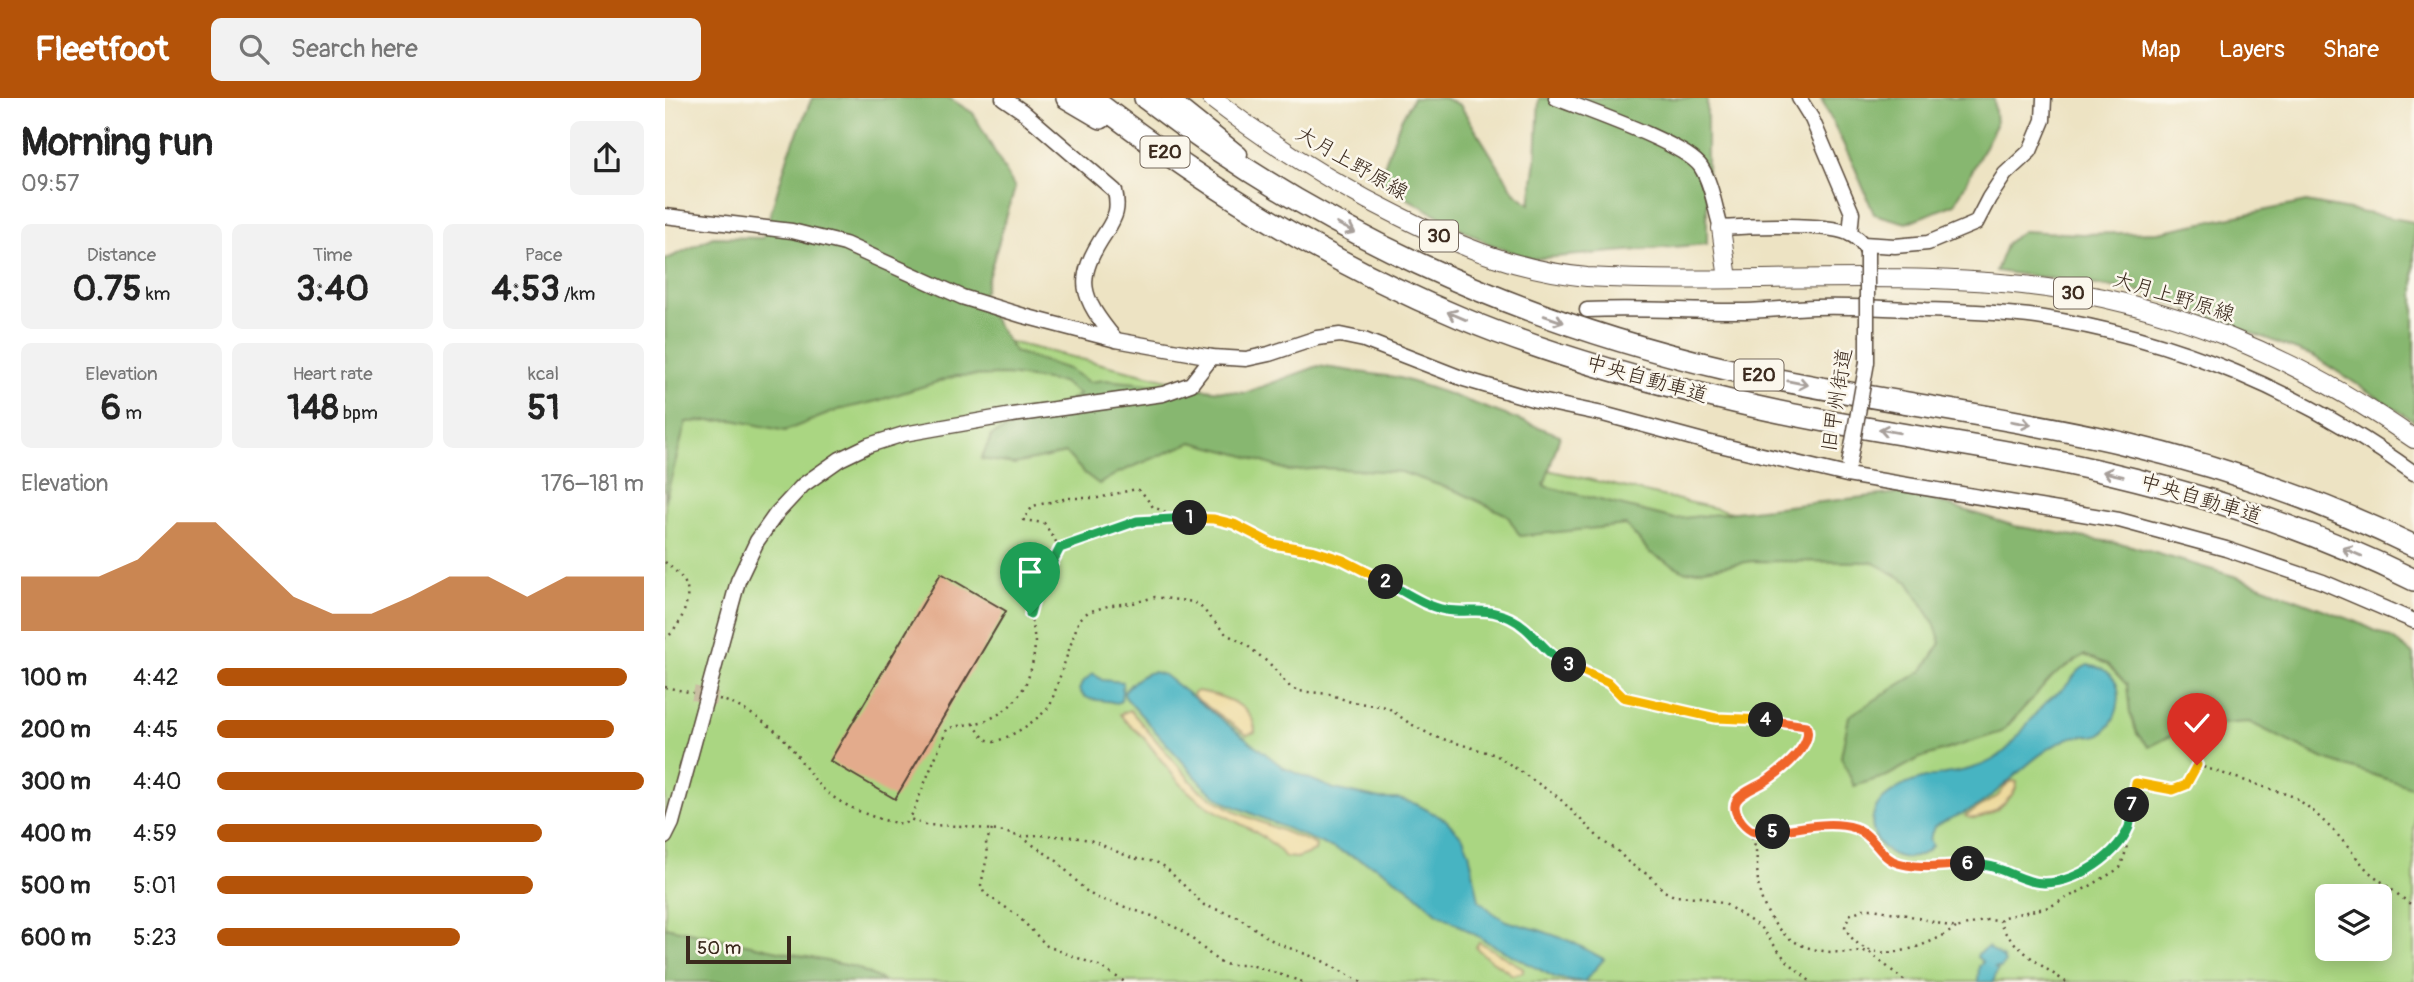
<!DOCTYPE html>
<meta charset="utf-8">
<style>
:root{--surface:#fff;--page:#f2f2f2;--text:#222;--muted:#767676;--accent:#b45309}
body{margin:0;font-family:Pangolin,"Klee One",sans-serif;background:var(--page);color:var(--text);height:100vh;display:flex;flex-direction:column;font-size:26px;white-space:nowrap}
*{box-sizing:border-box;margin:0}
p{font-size:23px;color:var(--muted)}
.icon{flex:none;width:38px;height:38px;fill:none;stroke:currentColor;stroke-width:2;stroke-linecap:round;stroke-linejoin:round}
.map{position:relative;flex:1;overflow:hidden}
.drawer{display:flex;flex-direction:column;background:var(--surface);width:665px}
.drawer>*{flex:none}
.tools{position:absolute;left:1650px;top:786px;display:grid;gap:14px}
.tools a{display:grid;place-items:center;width:77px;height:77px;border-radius:10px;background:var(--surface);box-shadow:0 4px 18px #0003;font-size:35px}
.scale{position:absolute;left:21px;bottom:18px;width:105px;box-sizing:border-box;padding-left:7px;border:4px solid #3b2a1e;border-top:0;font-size:19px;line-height:24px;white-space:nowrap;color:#3b2a1e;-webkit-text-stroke:5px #fbf7ec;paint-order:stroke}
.pin{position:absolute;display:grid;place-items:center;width:60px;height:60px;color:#fff;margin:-72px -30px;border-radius:50% 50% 50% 0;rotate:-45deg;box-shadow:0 0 7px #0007}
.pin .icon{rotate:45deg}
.km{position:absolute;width:35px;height:35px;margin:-18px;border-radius:50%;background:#222;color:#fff;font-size:19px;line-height:35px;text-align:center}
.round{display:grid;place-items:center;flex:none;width:74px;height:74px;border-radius:10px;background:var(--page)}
.overview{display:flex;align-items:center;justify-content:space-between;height:119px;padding:0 21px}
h1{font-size:38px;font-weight:800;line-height:52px}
.metrics{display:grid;grid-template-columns:repeat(3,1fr);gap:10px;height:119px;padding:7px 21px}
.metrics div{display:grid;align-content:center;border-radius:10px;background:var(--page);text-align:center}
.metrics b{font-size:35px;font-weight:800}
.metrics small{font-size:19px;font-weight:400}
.metrics p{font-size:19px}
.chart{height:196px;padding:14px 21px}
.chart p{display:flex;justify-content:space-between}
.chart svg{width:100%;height:126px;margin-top:7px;fill:var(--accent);opacity:.7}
ul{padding:0 21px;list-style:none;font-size:23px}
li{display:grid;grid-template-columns:112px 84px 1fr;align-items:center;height:52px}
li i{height:18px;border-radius:9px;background:var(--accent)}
header{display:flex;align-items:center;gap:42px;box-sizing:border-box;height:98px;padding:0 35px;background:var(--accent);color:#fff}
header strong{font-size:33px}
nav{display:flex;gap:38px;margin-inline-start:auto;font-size:24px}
.search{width:490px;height:63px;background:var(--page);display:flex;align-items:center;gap:18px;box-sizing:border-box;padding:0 24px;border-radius:10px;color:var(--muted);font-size:26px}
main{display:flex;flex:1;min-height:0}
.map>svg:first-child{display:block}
</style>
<header>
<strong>Fleetfoot</strong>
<div class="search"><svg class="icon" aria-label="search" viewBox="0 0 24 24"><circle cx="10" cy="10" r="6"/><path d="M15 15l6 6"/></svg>Search here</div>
<nav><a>Map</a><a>Layers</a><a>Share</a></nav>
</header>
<main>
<section class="drawer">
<div class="overview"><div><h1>Morning run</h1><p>09:57</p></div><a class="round"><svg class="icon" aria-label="share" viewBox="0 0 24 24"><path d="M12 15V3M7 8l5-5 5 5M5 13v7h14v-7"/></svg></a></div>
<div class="metrics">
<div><p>Distance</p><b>0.75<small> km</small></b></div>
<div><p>Time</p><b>3:40</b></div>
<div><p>Pace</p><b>4:53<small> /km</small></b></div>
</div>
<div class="metrics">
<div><p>Elevation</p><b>6<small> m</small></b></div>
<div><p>Heart rate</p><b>148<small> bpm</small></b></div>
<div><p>kcal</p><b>51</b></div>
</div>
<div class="chart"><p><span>Elevation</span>176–181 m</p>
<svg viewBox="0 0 160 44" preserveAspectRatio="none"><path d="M0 44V25L10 25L20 25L30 19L40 6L50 6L60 19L70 32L80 38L90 38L100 32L110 25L120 25L130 32L140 25L150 25L160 25V44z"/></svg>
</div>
<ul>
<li><b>100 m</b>4:42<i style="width:96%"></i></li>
<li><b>200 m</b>4:45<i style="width:93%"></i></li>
<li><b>300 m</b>4:40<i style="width:100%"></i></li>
<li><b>400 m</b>4:59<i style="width:76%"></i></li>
<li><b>500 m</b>5:01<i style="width:74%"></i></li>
<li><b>600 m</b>5:23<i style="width:57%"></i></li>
</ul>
</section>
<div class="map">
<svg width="1749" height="884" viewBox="0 0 1749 884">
<rect width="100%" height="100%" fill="#fbf7ec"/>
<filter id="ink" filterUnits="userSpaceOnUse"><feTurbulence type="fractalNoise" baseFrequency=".0143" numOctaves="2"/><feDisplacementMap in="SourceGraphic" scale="14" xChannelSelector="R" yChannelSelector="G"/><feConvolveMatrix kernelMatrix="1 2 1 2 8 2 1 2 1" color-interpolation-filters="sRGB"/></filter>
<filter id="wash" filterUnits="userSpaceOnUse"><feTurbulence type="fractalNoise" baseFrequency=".00686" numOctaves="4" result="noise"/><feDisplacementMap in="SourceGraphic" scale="28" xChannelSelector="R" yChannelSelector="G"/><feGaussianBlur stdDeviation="1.57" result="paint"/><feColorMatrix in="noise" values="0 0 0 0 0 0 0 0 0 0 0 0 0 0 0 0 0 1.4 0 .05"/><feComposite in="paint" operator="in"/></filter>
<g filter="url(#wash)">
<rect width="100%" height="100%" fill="#ede3c3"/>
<path fill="#aad682" stroke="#728050" stroke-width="2" fill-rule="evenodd" d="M207 211 804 354 1532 520 1749 614V884H0V240ZM1662 798H1715V850H1662Z"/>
<g fill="#87b770" stroke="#617047" stroke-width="2">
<path d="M147 0H284L308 15 350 90 316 203 350 254 403 271 424 284 440 282 580 295 653 268 735 280 781 295 895 337 879 388 1010 421 1242 394 1350 428 1463 447 1572 479 1692 524 1728 541 1749 557V690L1659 661 1584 624 1525 628 1484 649 1472 636 1465 615 1462 587 1442 566 1419 557 1388 578 1337 634 1255 660 1222 678 1189 688 1176 659 1184 618 1258 572 1276 545 1269 525 1243 484 1207 464 1088 463 1021 474 985 455 961 427 855 438 842 417 794 394 736 374 656 370 624 373 577 357 527 344 453 375 434 386 418 374 401 355 349 366 316 361 327 337 415 297 397 284 341 277 291 278 212 303 173 312 120 333 68 322 21 324 0 403V162L48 139 98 140 124 55Z"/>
<path d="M748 0H779L795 7 850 95 865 106 871 62 874 0H1042V146L867 161 824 146 713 84 735 24Z"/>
<path d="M1156 0H1329L1331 27 1290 106 1241 125 1209 116 1190 70Z"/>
<path d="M1641 104 1749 124V323L1648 258 1474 193 1331 173 1342 145 1358 133 1417 136 1493 134Z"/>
<path d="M0 829 190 869 221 884H0Z"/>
</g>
<g fill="#eeda9e" stroke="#94825e" stroke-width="2">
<path d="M532 593C555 597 590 606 590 634L582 637 529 599 528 595Z"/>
<path d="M465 612 533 691 573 715 645 744 651 747 650 753 632 760 620 759C603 736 569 724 544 709 514 691 500 665 478 639 471 631 460 625 455 616Z"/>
<path d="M1348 683 1352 684C1352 701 1316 728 1300 718L1333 698 1343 685Z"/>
<path d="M814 844 858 870V874L847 877C835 866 821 862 811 849Z"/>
</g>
<g fill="#47b4c2" stroke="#416f70" stroke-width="2">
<path d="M1423 567C1428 569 1434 569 1439 572 1462 585 1455 618 1440 633 1431 642 1415 635 1404 640 1370 654 1346 684 1317 705 1302 716 1284 719 1269 729L1264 742 1267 748C1240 779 1192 743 1212 708 1217 700 1225 696 1232 691 1262 673 1299 679 1329 661 1348 650 1358 630 1372 614 1380 604 1390 597 1400 589 1408 581 1411 572 1423 567Z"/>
<path d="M489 574 499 577 619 670 669 691 716 701H734L751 706 781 722 798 740 804 754 814 802 827 814 841 823 874 832 905 843 939 861 919 884 891 880 835 851 771 814 744 790 712 769 562 705 541 690 460 599 459 594C467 584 477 575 489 574Z"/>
<path d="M428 575 437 582 458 584 456 603 451 605C437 600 422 606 414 592L417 585Z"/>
<path d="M1323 849 1338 860 1340 865 1336 870 1329 869 1333 871 1328 884H1313L1314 868 1318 864 1312 859 1313 856Z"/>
</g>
<g id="blocks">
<path fill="#e3ab8c" d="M276 475 341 513 230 701 165 663Z"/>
</g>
</g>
<g filter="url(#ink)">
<use href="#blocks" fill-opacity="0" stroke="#564637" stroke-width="2"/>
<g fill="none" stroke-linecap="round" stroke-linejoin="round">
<path stroke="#c9bea2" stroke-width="14" stroke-dasharray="14 7" stroke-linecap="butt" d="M28 595 52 601"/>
<defs>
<g id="minor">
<path d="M338 0 357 13 450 93C454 111 451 118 441 134 409 182 415 198 451 242"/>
<path d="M505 0 575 56"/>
<path d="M891 0C921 12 1021 46 1036 69 1047 86 1050 111 1056 130 1083 128 1160 125 1183 135 1193 139 1198 145 1202 154"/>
<path d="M1134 0 1147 21 1187 115 1185 136"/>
<path d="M0 118 127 133 180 146 297 199 359 218 451 242 547 259 581 261 604 256 652 240 675 237 699 242 799 281 871 302 938 316 1042 344 1182 377 1454 422 1561 451 1658 484 1749 523"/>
<path d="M1198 146 1230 148 1263 145 1311 125 1324 100 1340 76 1365 53 1378 22 1379 0"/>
<path d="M922 212C975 209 1028 214 1081 213 1104 212 1127 210 1150 209 1187 208 1224 210 1261 212 1298 213 1335 214 1372 219 1509 239 1637 294 1749 375"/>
<path d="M1202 264V239"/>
<path d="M0 739 7 725 73 483 92 443 111 416 138 387 175 361 204 347 239 336 347 317 498 296 526 286 547 259"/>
</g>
<g id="major">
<path d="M546 0C606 46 668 86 736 119 798 150 852 172 922 179 1067 187 1213 172 1358 187 1500 202 1633 259 1749 341"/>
<path d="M1056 130 1063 181"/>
</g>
<g id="highway">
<path d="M402 0 436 20"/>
<path d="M426 0C539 87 662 164 794 219 877 254 965 279 1053 300 1157 326 1264 339 1369 359 1500 384 1630 423 1749 482"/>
<path d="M480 0C651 131 847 221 1057 270 1188 300 1322 314 1453 344 1555 368 1655 402 1749 448"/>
</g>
</defs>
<use href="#minor" stroke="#564637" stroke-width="17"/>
<use href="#major" stroke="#564637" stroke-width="20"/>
<use href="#highway" stroke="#564637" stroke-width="24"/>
<g stroke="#564637" stroke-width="2.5" stroke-dasharray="2 5" stroke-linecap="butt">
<path d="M395 450 379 425 358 422 368 408 403 400H433L471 391 476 393 488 409 514 419"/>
<path d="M0 464C8 471 19 479 22 490 25 505 13 534 0 540"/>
<path d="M0 589 28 595"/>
<path d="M54 601C75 607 99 623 115 637 133 654 144 680 164 696 184 711 214 723 239 726L245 721"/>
<path d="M308 626 320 641 329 644C350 637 370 624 385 608L414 522 423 514 446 507 468 505 490 499 529 504 535 508 561 536 580 546 605 566 625 589 633 593 664 596 686 604 722 609 744 625 768 638 831 657 893 699 937 743 952 752 964 765 985 778 999 793 1009 798 1035 799 1060 806 1095 829 1120 861 1146 884"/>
<path d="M327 732 321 744 322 759 316 787 319 795 352 817 382 848 434 868 460 884"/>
<path d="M1085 732C1087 739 1090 746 1091 753 1093 769 1091 786 1097 802 1115 852 1156 858 1203 853L1241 884"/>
<path d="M356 739 392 763 420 792 430 799 487 818 518 833 554 864 563 867H586L638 884"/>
<path d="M1291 830C1259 850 1201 874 1180 829L1184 817 1198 811H1208L1242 817 1291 830 1322 822 1335 823"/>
<path d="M696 884 654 861 611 845 573 819 539 807 500 769 491 764 467 760 425 742 408 739 373 737 356 739 339 734 300 728 260 727 245 721 282 631C295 626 311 627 324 621 355 608 368 579 370 546 370 535 365 524 366 514 367 492 384 469 395 450L472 423 525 420 549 421 569 426 608 446 650 453 678 462 761 506 794 513 818 511 847 521 862 530 879 551 895 563 944 585 958 599 1050 620 1102 623 1141 628C1150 646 1118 671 1104 681 1095 687 1079 692 1072 701 1069 706 1071 716 1074 721 1076 724 1082 731 1085 732 1098 740 1152 726 1170 727 1204 729 1210 754 1237 766 1266 769 1295 764 1323 767 1339 769 1353 781 1369 784 1402 790 1453 761 1464 727 1469 714 1469 698 1471 685L1508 692 1521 687 1532 667 1630 699 1648 713 1671 735 1703 773 1749 809"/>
<path d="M1401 884C1385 874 1337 842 1335 823L1339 819 1384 809 1425 788 1455 770 1461 753 1464 731"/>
</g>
<use href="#minor" stroke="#fff" stroke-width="14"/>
<use href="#major" stroke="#fff" stroke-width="18"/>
<use href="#highway" stroke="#fff" stroke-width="21"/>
<defs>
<g id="minor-bridge">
<path d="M1202 154V239"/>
<path d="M1184 366 1202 264"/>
</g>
</defs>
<use href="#minor-bridge" stroke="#564637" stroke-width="17" stroke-linecap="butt"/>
<use href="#minor-bridge" stroke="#fff" stroke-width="14"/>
</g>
<defs><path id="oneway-shaft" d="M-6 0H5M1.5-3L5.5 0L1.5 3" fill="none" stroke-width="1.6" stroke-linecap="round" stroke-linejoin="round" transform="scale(1.75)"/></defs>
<g stroke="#a79f9a">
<use href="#oneway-shaft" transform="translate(681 130) rotate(27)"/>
<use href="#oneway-shaft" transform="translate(792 218) rotate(-157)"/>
<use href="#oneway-shaft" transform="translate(889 221) rotate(19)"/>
<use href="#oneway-shaft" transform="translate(1133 285) rotate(11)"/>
<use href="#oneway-shaft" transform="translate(1356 325) rotate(10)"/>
<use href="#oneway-shaft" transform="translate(1224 333) rotate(-170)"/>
<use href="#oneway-shaft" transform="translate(1448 376) rotate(-167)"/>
<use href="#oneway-shaft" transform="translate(1687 454) rotate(-157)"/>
</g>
</g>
<g fill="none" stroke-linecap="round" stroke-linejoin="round" filter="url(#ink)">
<defs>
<path id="split-1" d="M365 516 369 500 395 450 472 423 525 420"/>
<path id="split-2" d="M525 420 549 421 569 426 608 446 650 453 678 462 721 484"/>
<path id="split-3" d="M721 484C740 494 759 508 781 512 806 516 818 508 845 520 869 531 879 557 904 567"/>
<path id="split-4" d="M904 567 944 585 958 599 1051 620 1101 622"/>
<path id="split-5" d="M1101 622 1141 628C1150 646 1117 672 1104 681 1095 688 1078 693 1072 702 1065 712 1078 728 1087 733 1094 736 1101 734 1108 734"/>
<path id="split-6" d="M1108 734C1134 730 1165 722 1190 730 1204 735 1212 750 1222 759 1239 774 1281 767 1303 766"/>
<path id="split-7" d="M1303 766C1330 765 1341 776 1365 783 1400 793 1451 761 1464 729 1466 722 1466 714 1467 707"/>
<path id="split-8" d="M1467 707 1471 685 1508 692 1521 687 1532 667"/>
</defs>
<use href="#split-1" stroke="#fff" stroke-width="14"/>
<use href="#split-2" stroke="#fff" stroke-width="14"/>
<use href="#split-3" stroke="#fff" stroke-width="14"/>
<use href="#split-4" stroke="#fff" stroke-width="14"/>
<use href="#split-5" stroke="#fff" stroke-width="14"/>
<use href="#split-6" stroke="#fff" stroke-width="14"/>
<use href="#split-7" stroke="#fff" stroke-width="14"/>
<use href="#split-8" stroke="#fff" stroke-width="14"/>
<use href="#split-1" stroke="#22a559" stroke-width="9"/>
<use href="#split-2" stroke="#f5b400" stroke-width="9"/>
<use href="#split-3" stroke="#22a559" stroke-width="9"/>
<use href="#split-4" stroke="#f5b400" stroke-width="9"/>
<use href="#split-5" stroke="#f0652b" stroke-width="9"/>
<use href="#split-6" stroke="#f0652b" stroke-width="9"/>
<use href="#split-7" stroke="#22a559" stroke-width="9"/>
<use href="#split-8" stroke="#f5b400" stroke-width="9"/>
</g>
<g text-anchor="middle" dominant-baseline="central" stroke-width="5" stroke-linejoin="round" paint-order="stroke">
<g fill="#fbf7ec" stroke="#75685c" stroke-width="2">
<rect x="475.5" y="38.5" width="49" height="31" rx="5"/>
<rect x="755" y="122.5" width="38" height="31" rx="5"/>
<rect x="1389" y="179.5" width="38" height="31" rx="5"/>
<rect x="1069.5" y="261.5" width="49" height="31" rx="5"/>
</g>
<g font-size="19" font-weight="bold" fill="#3b2a1e">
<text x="500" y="54">E20</text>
<text x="774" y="138">30</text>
<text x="1408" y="195">30</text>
<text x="1094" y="277">E20</text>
</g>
<g font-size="21" fill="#3b2a1e" stroke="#fbf7ec">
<text transform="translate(687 65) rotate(30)">大月上野原線</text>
<text transform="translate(1509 199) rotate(17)">大月上野原線</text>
<text transform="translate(982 281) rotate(16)">中央自動車道</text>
<text transform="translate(1172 302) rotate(-81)">旧甲州街道</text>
<text transform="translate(1536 401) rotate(17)">中央自動車道</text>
</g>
</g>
</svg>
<div class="tools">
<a><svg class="icon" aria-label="layers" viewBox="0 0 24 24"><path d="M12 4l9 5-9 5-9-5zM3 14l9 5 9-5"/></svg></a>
</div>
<div class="scale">50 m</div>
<div class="pin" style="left:365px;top:516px;background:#1e9e55"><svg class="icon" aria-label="arrive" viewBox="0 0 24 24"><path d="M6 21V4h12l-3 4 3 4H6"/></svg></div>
<div class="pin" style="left:1532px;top:667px;background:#d93025"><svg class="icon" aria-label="check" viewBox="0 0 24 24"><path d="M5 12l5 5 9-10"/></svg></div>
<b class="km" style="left:525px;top:420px">1</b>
<b class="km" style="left:721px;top:484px">2</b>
<b class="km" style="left:904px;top:567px">3</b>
<b class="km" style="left:1101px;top:622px">4</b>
<b class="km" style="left:1108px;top:734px">5</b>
<b class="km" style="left:1303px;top:766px">6</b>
<b class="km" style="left:1467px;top:707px">7</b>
</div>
</main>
